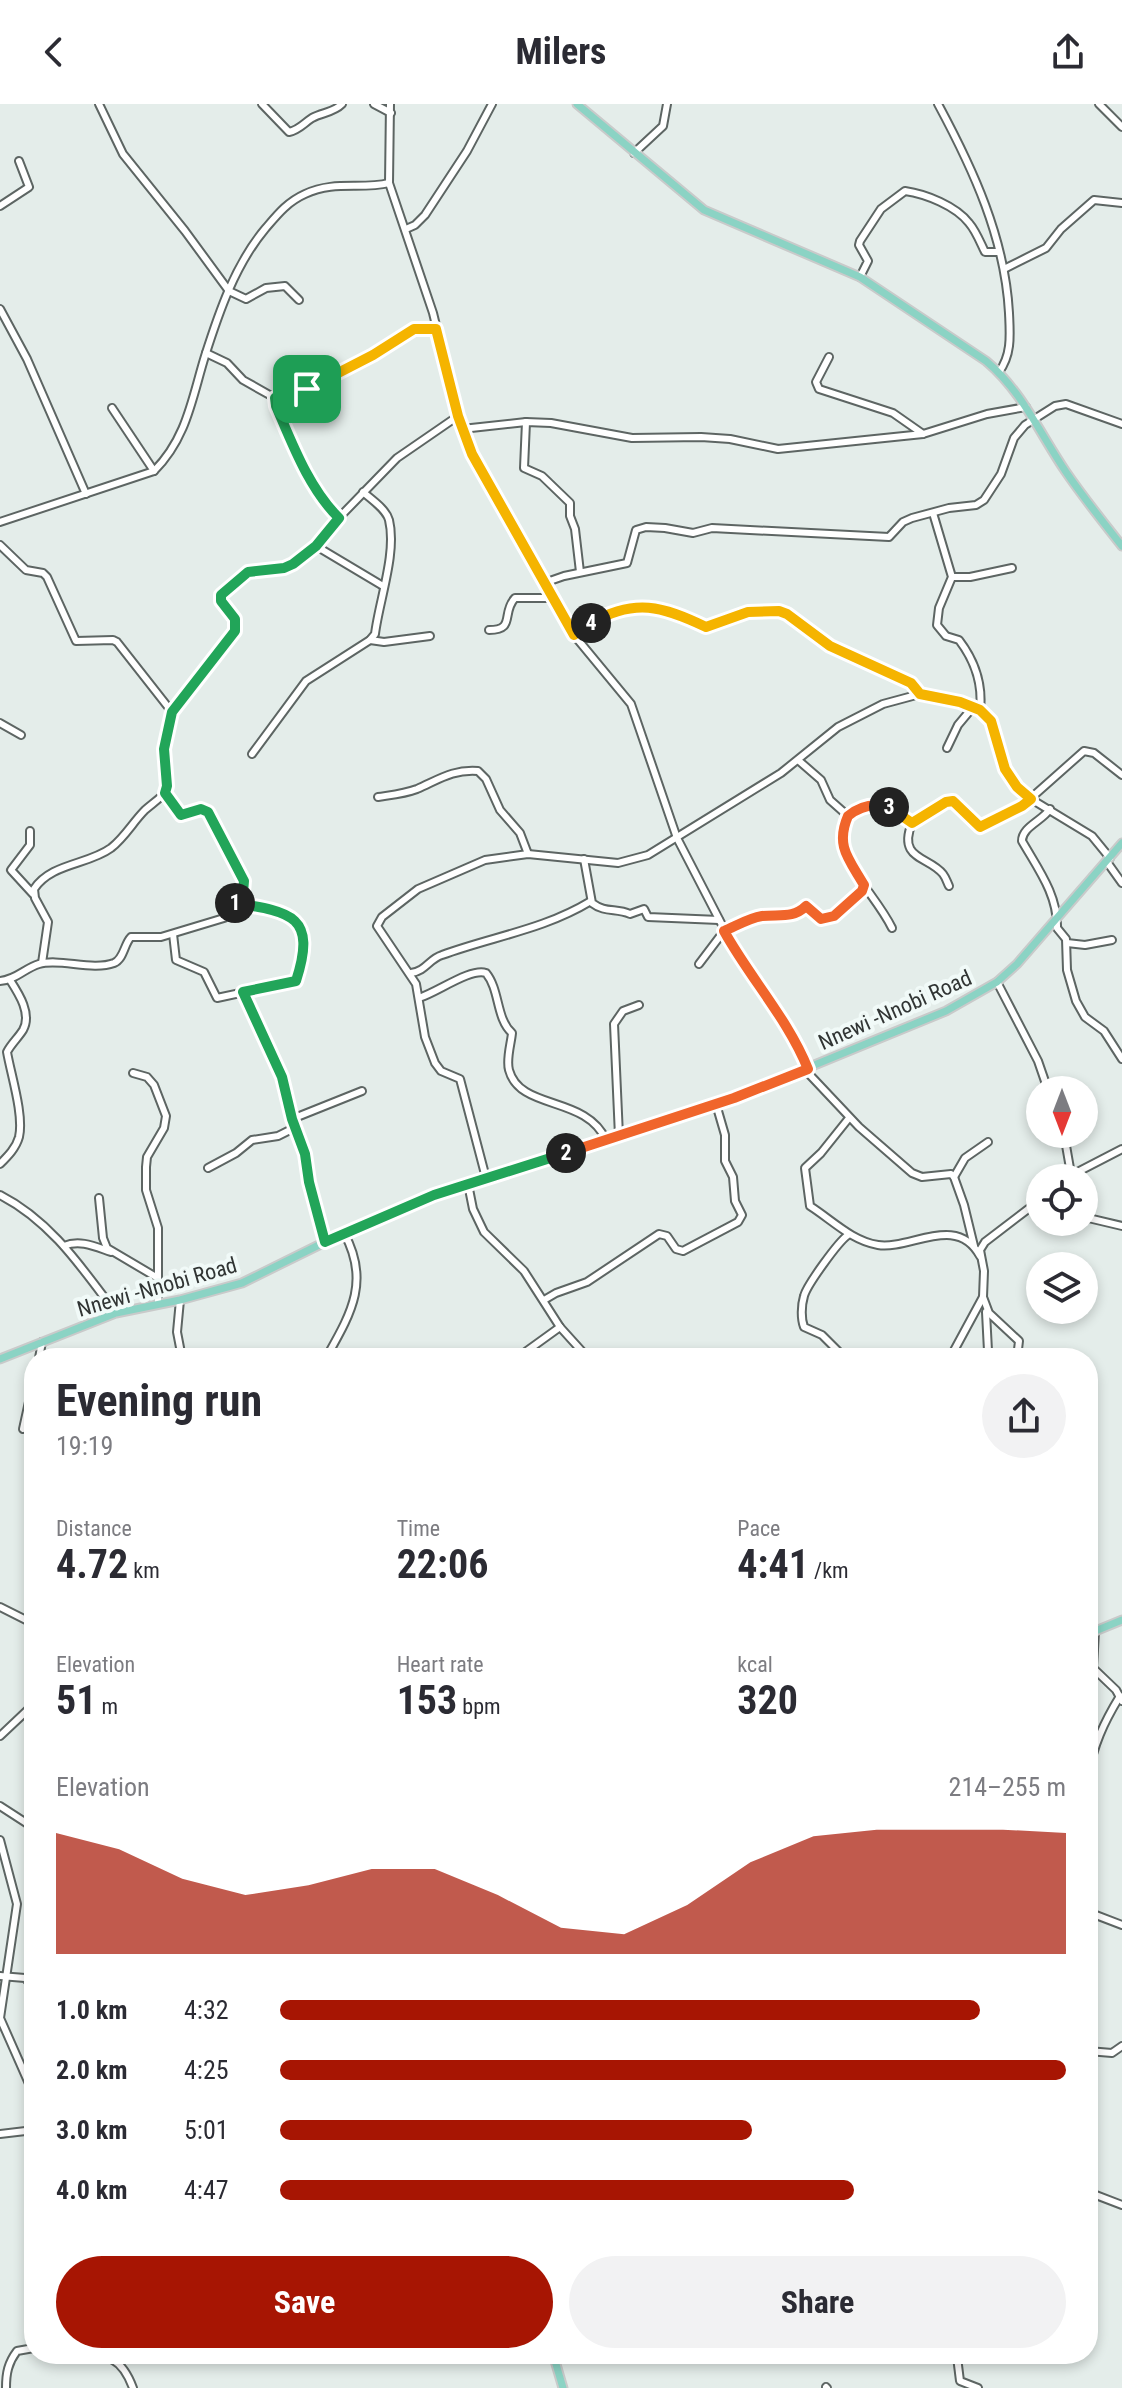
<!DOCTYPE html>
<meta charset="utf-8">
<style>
:root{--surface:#fff;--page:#f2f2f3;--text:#2b2b33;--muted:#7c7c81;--accent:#a71503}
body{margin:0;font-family:"Roboto Condensed",sans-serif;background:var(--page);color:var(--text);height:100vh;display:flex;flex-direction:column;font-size:30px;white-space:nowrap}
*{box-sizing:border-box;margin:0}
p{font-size:26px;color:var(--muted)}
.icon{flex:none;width:44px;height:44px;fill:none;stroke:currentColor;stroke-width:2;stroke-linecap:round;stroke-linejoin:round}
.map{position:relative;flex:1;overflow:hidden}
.details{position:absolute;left:24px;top:1244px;width:1074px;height:1016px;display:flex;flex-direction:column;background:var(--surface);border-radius:32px;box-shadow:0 4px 12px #0003}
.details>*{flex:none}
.needle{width:52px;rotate:180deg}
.buttons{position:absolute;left:1026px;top:972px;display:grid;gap:16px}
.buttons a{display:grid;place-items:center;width:72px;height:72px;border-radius:50%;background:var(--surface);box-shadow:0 4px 12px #0003;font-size:40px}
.pin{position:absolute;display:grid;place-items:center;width:68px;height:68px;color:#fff;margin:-34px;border-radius:16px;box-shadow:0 4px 12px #0006}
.km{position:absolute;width:40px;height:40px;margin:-20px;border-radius:50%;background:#222;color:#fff;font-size:22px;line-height:40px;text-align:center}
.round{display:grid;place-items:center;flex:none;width:84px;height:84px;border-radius:42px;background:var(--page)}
.summary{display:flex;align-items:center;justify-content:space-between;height:136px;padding:0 32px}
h1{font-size:44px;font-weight:700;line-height:60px}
.metrics{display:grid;grid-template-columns:repeat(3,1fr);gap:12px;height:136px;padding:8px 32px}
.metrics div{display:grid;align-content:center}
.metrics b{font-size:40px;font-weight:700}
.metrics small{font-size:22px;font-weight:400}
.metrics p{font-size:22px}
.chart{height:224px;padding:16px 32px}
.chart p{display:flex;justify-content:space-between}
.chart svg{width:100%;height:144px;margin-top:8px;fill:var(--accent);opacity:.7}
.button{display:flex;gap:16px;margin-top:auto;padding:16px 32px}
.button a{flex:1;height:92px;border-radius:48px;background:var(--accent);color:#fff;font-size:32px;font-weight:700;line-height:92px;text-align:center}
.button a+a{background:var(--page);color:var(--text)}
ul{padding:0 32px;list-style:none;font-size:26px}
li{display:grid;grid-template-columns:128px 96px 1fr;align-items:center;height:60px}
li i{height:20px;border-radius:10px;background:var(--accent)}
header{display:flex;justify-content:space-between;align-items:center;height:104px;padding:0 32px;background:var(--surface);font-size:36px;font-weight:700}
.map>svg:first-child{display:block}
</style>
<header><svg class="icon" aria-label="back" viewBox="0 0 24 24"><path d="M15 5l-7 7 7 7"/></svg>Milers<svg class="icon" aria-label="share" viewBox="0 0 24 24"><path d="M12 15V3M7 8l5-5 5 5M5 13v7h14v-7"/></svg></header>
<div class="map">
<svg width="1122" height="2284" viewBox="0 0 1122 2284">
<rect width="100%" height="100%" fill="#e4edea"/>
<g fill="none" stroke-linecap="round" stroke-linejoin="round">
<defs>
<g id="minor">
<path d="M99 0 123 50 185 127 229 187 246 195 266 184 285 182 299 196"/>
<path d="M262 0 289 28C299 26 304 19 312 14 323 8 333 9 342 0"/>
<path d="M374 0 391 9"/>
<path d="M390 0 389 79 433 209 458 312 472 350 574 531 631 600 677 734 735 846 788 925 800 945 809 970 859 1023 912 1069 922 1073 951 1070 954 1073 964 1101 974 1142"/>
<path d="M938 0C973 65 1005 134 1009 209 1010 231 1012 250 999 268"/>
<path d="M1099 0 1122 23"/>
<path d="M634 49 663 22 667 0"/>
<path d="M0 102 29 83 19 57"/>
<path d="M406 125 415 121 425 111 467 47 492 0"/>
<path d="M1004 165 1046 144 1061 125 1094 96 1122 99"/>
<path d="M860 173 868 157 859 141 860 137 881 105 905 87C926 90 956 102 969 119 976 127 980 138 985 148H999"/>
<path d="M0 205 27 255 86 390"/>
<path d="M206 249 227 259 243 276 275 294C278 320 319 395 339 414"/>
<path d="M829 253 816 278 819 285 893 309 923 330"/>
<path d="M275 294 301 289 373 251 414 225H436"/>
<path d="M112 304 154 367"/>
<path d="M526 318 524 364 542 372 570 399V412L575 425 580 468"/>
<path d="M462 325 526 318 551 319 632 334 701 333 730 335 778 345 923 330 987 310 1026 303"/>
<path d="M933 409 952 473 939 504 937 521 946 532 959 536C975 557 983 579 980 606"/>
<path d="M0 418 154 367C187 334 192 294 205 252 219 208 235 161 265 125 277 111 287 98 305 90 335 76 361 86 389 79"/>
<path d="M0 441 26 466 43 469 47 473 76 537 113 536 117 538 172 608"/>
<path d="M316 442 383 482"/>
<path d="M952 473H970L1012 464"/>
<path d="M544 479 564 472 627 459 636 426 646 423 665 424 693 429 712 424 889 433 903 418 912 414 949 404 976 401 984 396 1001 370 1014 334 1025 321 1055 302 1066 300 1122 320"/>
<path d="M489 526C516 526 501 509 515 494H552"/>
<path d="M574 531C622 494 653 498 706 523L748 508 766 506 787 510 830 542 911 579 920 590"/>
<path d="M370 536 384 538 430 532"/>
<path d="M0 619 21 631"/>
<path d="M947 644 958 621 973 603"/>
<path d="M252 650 306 577 370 536 375 530C379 497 397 449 389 416 386 405 372 396 363 388"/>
<path d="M798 656 821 676 830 696 848 712"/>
<path d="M378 693C391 691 404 690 417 685 438 676 453 665 478 667L486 675 500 706 520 729 528 750"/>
<path d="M1050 705C1042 717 1022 723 1022 737 1038 765 1058 791 1057 824L1066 835 1067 866 1076 897 1085 913 1104 927 1122 955"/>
<path d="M912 719 950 696 957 699 978 722H983L1022 702 1084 647 1094 649 1122 671"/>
<path d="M912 719C897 756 929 752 943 770 946 774 947 778 949 782"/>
<path d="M30 727V741L11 766 33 790"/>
<path d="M584 755 592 799C605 809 616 804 630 810L644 805 648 813 719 816"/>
<path d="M1107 758 1122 779"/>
<path d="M892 824C877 793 845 766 841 731L848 712 858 705 876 700 893 705 906 717 912 719"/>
<path d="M173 830 176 856 204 868 217 894 296 877C318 812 291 808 235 799"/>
<path d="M1067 839 1085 841 1112 836"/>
<path d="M42 859 48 818 35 794 34 785C51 759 88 761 111 744 125 733 133 718 145 706 152 700 159 695 165 689L164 645 172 608 235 527V515L221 497V491L248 468 284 464 293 460 316 442 331 422 397 354 458 312"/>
<path d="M699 860 724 827 761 812 789 811 800 808 806 802 816 813 831 814 862 787 864 781"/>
<path d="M411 869C426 867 429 855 442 851 494 832 543 826 591 797"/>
<path d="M0 877C16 876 25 864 39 860 60 854 92 867 114 859 124 855 124 840 131 833H161L224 814 243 788 245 782 241 771 208 708 201 705 181 711 165 689"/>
<path d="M997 878 1038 957 1048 986"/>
<path d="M243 888 282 973 292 1015 305 1050 309 1078 325 1138"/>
<path d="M419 894C438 888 470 864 486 869 500 886 496 915 512 929 511 940 506 955 509 966 520 1007 586 991 606 1036"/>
<path d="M133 969 147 973 154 981 166 1012 164 1024 147 1053 146 1063V1086L158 1124V1199"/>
<path d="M849 1014 821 1049 805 1064 810 1102C832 1116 852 1137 878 1141 910 1146 957 1109 980 1152"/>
<path d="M292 1015 362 987"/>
<path d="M1064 1030 1071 1070"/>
<path d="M619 1032 614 920 623 907 639 901"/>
<path d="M0 1060C8 1052 16 1044 19 1033 24 1011 11 971 7 948 11 940 18 934 23 926 32 910 19 890 10 876"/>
<path d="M208 1064 236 1049 252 1036 278 1032 296 1023"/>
<path d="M954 1073 965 1054 988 1038"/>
<path d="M486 1074 460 975 441 967 435 959 425 933 416 880 377 822 382 813 418 785 485 756 528 750 618 759 648 751 781 669 838 623 883 600 920 590 939 592 980 606 991 617 1005 665 1017 683 1031 695 1092 732 1110 754"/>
<path d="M1066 1074 1122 1045"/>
<path d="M468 1080 473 1105 484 1128 524 1167 560 1223 588 1254"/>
<path d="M0 1091C51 1117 82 1164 116 1209"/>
<path d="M99 1094 103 1134 107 1144 156 1173"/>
<path d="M1084 1113 1122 1122"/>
<path d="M64 1142C80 1135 96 1143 111 1148"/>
<path d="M983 1193 989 1209 1019 1237 1017 1254"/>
<path d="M180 1196 177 1228 182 1254"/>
<path d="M544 1196 556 1189 587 1178 659 1130 667 1132 676 1145 683 1147 738 1118 742 1111 735 1097 733 1073 725 1057V1031L716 1000"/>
<path d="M986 1208 988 1247 999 1254"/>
<path d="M39 1254 42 1238"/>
<path d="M326 1254C350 1211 371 1178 344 1129"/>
<path d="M509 1254 524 1249 560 1223"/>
<path d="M845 1254 822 1231 804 1223C801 1215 801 1202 804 1192 807 1181 838 1138 848 1131"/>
<path d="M950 1254 983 1193 984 1167 980 1146 985 1138 1040 1096"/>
<path d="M23 1325 34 1275"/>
<path d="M0 1503 34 1520"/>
<path d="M1095 1527 1093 1564 1116 1586 1122 1597"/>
<path d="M33 1580 34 1583"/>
<path d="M0 1632 34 1600"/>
<path d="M1088 1672C1093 1642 1104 1618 1120 1592"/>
<path d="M0 1702 34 1724"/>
<path d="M0 1736 17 1800 0 1914 34 1991"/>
<path d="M1088 1808 1122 1821"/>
<path d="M0 1872 25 1874 34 1884"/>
<path d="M1088 1947 1112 1949 1122 1942"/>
<path d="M0 2030 34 2026"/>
<path d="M1088 2088 1122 2101"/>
<path d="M68 2250C104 2253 119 2247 133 2284"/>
<path d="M957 2253 960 2277 978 2284"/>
<path d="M826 2283 827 2284"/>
<path d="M6 2284C6 2269 8 2259 17 2247L34 2244"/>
</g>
<g id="major">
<path d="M577 0 704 106 860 173 986 257C1022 287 1040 330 1066 368 1083 393 1103 418 1122 442"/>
<path d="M0 1255 116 1209 180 1196 242 1179 325 1138 434 1091 734 994 946 907 997 878 1017 860 1122 739"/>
<path d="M1088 1530 1122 1516"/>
<path d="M553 2250 563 2284"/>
</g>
</defs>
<use href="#minor" stroke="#5d6563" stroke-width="10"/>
<use href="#major" stroke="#c9caca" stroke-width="11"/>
<use href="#minor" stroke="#fff" stroke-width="6"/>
<use href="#major" stroke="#8bd3c4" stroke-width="7"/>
</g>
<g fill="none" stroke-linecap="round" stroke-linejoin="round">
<defs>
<path id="split-1" d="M235 799 243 788 244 777 208 708 201 705 181 711 165 689 167 682 164 645 172 608 235 527V515L221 497V491L248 468 284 464 293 460 316 442 339 414C309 385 292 339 276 302L275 294 289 292 307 285"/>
<path id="split-2" d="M235 799C292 808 317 812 296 877L243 888 282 973 292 1015 305 1050 309 1078 325 1138 434 1091 566 1049"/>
<path id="split-3" d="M566 1049 734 994 808 965C788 915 750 874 724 827 736 822 749 814 762 812 779 810 793 815 806 802L821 815 834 812 862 787 864 781C849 755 835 742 848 712 860 702 874 699 889 703"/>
<path id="split-4" d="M591 519C635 494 662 502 706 523L748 508 779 507 787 510 830 542 911 579 920 590 960 598 980 606 991 617 1005 665 1017 683 1031 695 1022 702 980 723 953 697 946 698 912 719 889 703"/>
<path id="split-5" d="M307 285 373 251 414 225H436L458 312 472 350 574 531 591 519"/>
</defs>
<use href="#split-1" stroke="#fff" stroke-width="16"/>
<use href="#split-2" stroke="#fff" stroke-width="16"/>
<use href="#split-3" stroke="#fff" stroke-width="16"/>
<use href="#split-4" stroke="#fff" stroke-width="16"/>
<use href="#split-5" stroke="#fff" stroke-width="16"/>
<use href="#split-1" stroke="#22a559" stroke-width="10"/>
<use href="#split-2" stroke="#22a559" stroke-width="10"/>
<use href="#split-3" stroke="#f0652b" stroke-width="10"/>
<use href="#split-4" stroke="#f5b400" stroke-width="10"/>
<use href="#split-5" stroke="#f5b400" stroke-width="10"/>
</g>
<g text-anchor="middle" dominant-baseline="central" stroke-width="8" stroke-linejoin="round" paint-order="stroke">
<g font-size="22" fill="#313534" stroke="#f1faf8">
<text transform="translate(895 906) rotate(-24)">Nnewi -Nnobi Road</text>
<text transform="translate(157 1183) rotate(-16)">Nnewi -Nnobi Road</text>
</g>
</g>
</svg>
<div class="buttons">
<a><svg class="needle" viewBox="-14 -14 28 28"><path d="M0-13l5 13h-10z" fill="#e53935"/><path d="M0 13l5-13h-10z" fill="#7c7c81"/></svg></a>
<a><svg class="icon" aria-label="locate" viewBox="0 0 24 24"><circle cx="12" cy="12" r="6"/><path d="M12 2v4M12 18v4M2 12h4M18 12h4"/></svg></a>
<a><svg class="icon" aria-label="layers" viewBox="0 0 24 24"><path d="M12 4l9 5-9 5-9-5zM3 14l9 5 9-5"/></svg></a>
</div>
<div class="pin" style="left:307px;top:285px;background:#1e9e55"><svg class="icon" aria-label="arrive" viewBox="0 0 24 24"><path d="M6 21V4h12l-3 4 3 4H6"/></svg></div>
<b class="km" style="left:235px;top:799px">1</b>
<b class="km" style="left:566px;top:1049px">2</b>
<b class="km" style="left:889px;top:703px">3</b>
<b class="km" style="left:591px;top:519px">4</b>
<section class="details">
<div class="summary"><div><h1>Evening run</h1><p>19:19</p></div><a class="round"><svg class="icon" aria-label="share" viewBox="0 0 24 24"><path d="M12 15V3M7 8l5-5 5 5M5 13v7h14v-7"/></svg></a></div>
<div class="metrics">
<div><p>Distance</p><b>4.72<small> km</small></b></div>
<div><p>Time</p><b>22:06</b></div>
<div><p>Pace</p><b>4:41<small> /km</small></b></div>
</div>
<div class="metrics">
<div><p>Elevation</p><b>51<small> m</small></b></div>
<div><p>Heart rate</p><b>153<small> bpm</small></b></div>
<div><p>kcal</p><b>320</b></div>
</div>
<div class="chart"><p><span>Elevation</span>214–255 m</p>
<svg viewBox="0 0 160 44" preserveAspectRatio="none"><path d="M0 44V7L10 12L20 21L30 26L40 23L50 18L60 18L70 26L80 36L90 38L100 29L110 16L120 8L130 6L140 6L150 6L160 7V44z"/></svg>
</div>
<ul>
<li><b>1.0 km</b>4:32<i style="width:89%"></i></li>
<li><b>2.0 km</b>4:25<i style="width:100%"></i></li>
<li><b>3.0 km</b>5:01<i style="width:60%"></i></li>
<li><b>4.0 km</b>4:47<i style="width:73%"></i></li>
</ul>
<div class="button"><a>Save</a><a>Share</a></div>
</section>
</div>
